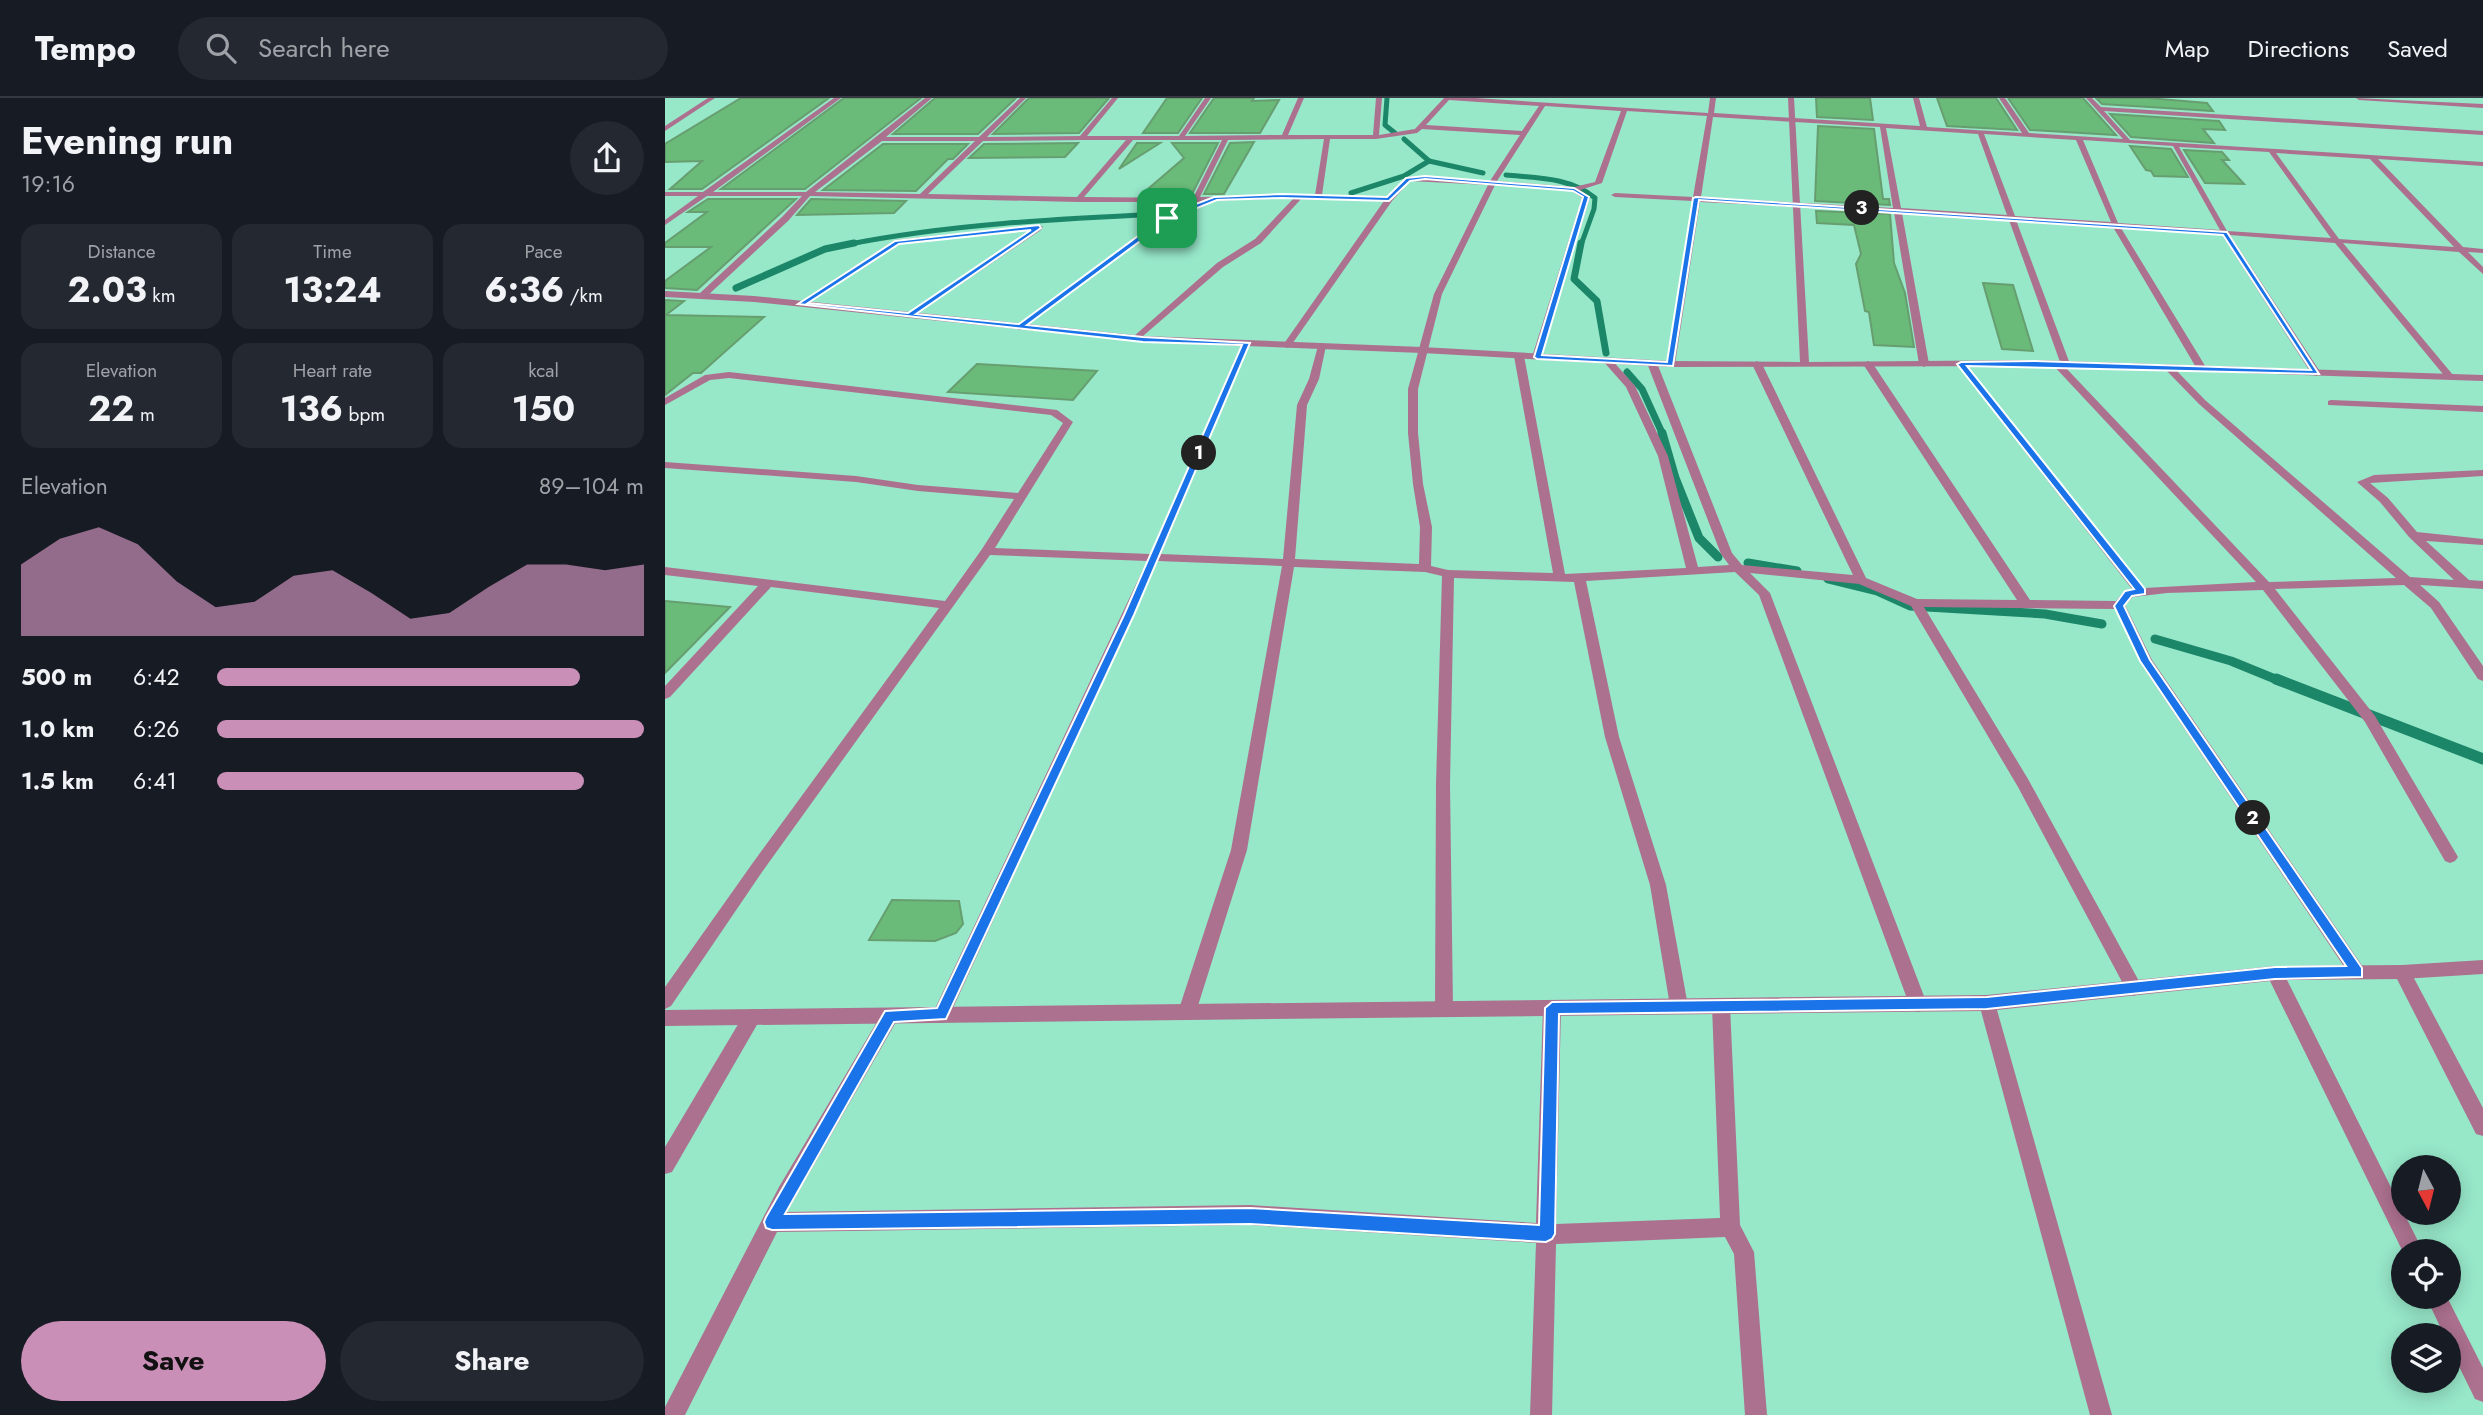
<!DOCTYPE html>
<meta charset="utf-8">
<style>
:root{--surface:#171b24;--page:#242831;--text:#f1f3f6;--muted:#9ea1a6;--line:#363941;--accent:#ca8fb7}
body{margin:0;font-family:Jost,sans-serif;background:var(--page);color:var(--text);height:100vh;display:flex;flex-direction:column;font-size:26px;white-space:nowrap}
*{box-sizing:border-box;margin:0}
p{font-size:23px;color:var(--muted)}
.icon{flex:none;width:38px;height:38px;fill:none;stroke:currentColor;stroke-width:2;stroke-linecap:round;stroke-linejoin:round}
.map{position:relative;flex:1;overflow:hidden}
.side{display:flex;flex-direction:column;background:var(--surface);width:665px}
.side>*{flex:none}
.needle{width:46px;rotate:173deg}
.fabs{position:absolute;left:1726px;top:1057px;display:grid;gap:14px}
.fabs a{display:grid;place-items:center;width:70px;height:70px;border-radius:50%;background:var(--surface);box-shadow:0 4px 18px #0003;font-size:35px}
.pin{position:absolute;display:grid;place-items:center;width:60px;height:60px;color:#fff;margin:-30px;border-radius:14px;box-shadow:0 4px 10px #0006}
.km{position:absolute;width:35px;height:35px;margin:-18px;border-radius:50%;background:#222;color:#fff;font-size:19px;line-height:35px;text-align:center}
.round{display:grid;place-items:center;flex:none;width:74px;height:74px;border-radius:37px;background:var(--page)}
.summary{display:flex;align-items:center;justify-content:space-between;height:119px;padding:0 21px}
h1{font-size:38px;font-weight:700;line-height:52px}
.stats{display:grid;grid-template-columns:repeat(3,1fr);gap:10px;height:119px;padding:7px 21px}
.stats div{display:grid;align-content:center;border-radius:18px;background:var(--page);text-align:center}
.stats b{font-size:35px;font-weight:700}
.stats small{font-size:19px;font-weight:400}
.stats p{font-size:19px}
.chart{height:196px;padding:14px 21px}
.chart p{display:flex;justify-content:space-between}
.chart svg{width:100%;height:126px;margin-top:7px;fill:var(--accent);opacity:.7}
.primary-button{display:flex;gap:14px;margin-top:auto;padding:14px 21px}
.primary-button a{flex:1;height:80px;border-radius:42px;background:var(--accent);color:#111;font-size:28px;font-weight:700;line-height:80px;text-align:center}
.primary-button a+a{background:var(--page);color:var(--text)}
ul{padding:0 21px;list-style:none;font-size:23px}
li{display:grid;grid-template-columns:112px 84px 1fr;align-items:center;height:52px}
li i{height:18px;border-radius:9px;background:var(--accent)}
header{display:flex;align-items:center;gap:42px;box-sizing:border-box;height:98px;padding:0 35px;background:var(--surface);border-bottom:2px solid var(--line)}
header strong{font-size:33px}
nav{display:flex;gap:38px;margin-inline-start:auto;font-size:24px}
.search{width:490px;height:63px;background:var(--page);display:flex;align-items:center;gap:18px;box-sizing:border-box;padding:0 24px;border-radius:38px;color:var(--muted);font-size:26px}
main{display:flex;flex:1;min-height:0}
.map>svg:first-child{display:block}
</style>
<header>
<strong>Tempo</strong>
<div class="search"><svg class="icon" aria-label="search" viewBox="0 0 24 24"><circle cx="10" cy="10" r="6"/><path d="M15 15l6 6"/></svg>Search here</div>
<nav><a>Map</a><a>Directions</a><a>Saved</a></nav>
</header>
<main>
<section class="side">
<div class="summary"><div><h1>Evening run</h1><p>19:16</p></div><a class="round"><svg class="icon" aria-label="share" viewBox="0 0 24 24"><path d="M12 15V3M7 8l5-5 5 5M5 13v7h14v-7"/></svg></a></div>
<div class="stats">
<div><p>Distance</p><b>2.03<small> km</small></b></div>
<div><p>Time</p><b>13:24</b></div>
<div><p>Pace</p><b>6:36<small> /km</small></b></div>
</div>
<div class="stats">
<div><p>Elevation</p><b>22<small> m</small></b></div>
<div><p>Heart rate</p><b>136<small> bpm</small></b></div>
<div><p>kcal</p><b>150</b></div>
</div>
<div class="chart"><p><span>Elevation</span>89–104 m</p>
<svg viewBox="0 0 160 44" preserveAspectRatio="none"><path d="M0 44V19L10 10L20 6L30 12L40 25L50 34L60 32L70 23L80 21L90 29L100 38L110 36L120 27L130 19L140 19L150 21L160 19V44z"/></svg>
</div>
<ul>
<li><b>500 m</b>6:42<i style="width:85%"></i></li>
<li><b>1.0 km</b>6:26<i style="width:100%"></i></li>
<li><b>1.5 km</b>6:41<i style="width:86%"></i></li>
</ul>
<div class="primary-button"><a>Save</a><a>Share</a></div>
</section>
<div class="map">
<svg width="1818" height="1317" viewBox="0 0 1818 1317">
<rect width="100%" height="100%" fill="#97e7c9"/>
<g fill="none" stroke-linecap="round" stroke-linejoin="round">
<g stroke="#1b8668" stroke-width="5">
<path d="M722 0 720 27 730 35"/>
<path d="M764 63 818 75"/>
<path d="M841 77C872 80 905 79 930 100L929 111 916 147"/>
<path d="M686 95 739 78 764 63 739 41"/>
<path d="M180 147C285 126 392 121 498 116"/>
</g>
<g stroke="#1b8668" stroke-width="7">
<path d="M916 145 909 181 932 203 941 255"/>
<path d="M71 190 160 151 189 145"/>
<path d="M962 274 977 291 998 337"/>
</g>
<g stroke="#1b8668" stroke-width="9">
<path d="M997 335 1010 380 1034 440 1053 459"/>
<path d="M1083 465 1132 473"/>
<path d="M1163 481 1212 493 1245 508 1380 516 1437 526"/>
<path d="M1490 541 1566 563 1615 583"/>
</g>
<path stroke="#1b8668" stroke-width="11" d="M1611 581 1818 661"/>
</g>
<g fill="#6abb79" stroke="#679e70" stroke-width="2">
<path d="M76 0H164L37 91H5L37 63 0 64V46Z"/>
<path d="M179 0H256L140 91H56Z"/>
<path d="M270 0H351L313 36H228Z"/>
<path d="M364 0H444L414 35 328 36Z"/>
<path d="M502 0H537L513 35H478Z"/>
<path d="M549 0H589L587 3 614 2 595 35H525Z"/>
<path d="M1151 0H1205L1208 22 1152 19Z"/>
<path d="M1272 0H1331L1352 32 1282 28Z"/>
<path d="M1343 0H1418L1451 37 1365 32Z"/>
<path d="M1431 0H1483L1542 5 1548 13 1437 6Z"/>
<path d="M1445 16 1554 23 1560 32 1538 31 1549 45 1466 39Z"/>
<path d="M1153 28 1209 31 1218 101H1224L1225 107 1150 103Z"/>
<path d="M589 44 559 96H539L565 45Z"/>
<path d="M413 45 400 59 304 60 319 46Z"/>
<path d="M472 45H495L454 71Z"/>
<path d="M507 45H553L527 96 476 97 519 60Z"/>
<path d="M218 46H303L288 61H283L251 93 158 92Z"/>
<path d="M1465 48 1506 51 1523 79 1489 78 1486 73 1481 72Z"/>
<path d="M1519 52 1557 54 1564 62H1557L1579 86 1540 85Z"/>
<path d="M43 101H131L32 192 0 190V183L46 149H0V145L42 114H23Z"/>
<path d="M146 101 241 103 229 115 132 117Z"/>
<path d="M1151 113 1225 116 1229 165 1240 195 1249 249 1209 247 1204 214 1200 213 1191 166 1196 156 1189 127 1152 125Z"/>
<path d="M1318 185 1348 187 1368 253 1337 251Z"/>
<path d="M0 202 19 203 1 217 99 219 36 275H28L0 297Z"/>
<path d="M312 266 399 271 432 273 408 302 283 294Z"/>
<path d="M0 503 65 509 0 575Z"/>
<path d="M227 802 294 803 298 826 291 835 270 843 204 842Z"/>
</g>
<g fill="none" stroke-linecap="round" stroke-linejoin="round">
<g fill="#ac718e" fill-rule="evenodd">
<path d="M169 0H176L48 94H141L260 0H267L221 39H314L355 0H361L322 39 415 38 447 0H453L422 38H514L540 0H546L520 38 617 37 633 0H639L623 37H708L711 0H717L714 37 750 31 779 0H810L1043 15 1045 0H1051L1049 15 1255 28 1248 0H1254L1262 29 1357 35 1334 0H1340L1364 35 1458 41 1421 0H1427L1436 9 1818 33V37L1439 13 1465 42 1818 64V68L1713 61 1798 149 1818 151V155L1803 154 1818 169V176L1794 154 1678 145 1788 277 1790 279 1785 282 1782 281 1670 145 1565 137 1656 275 1651 278 1646 275 1557 137 1456 130 1542 271 1537 274 1532 271 1448 129 1351 122 1405 266 1400 269 1604 484 1731 480 1534 306 1501 272V268H1507L1540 302 1745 479 1789 482 1744 439 1715 404 1692 384 1709 377 1818 372V378L1705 385 1723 400 1752 434 1818 441V447L1761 443 1804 482 1818 483V491L1755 487 1774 504 1818 568V583L1813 581 1766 510 1739 487 1610 491 1710 618 1793 759 1790 763 1785 765 1780 763 1700 624 1598 492 1502 495 1468 499 1460 507 1487 562 1698 869 1700 874 1698 879 1692 881 1686 879 1476 566 1450 511 1259 509 1363 681 1475 885 1477 890 1475 895 1469 898 1463 895 1353 689 1246 508 1194 486 1085 475 1105 495 1262 906 1259 912 1253 914 1247 912 1244 906 1094 497 1070 474 921 483 954 639 1001 787 1023 908 1020 914 1014 916 1008 914 1005 908 985 787 940 639 909 484 789 480 785 686 788 911 785 917 779 919 773 917 770 911 771 686 777 478 760 474 629 469 582 752 531 914 528 920 522 922 516 920 513 914 566 752 617 468 493 463 282 923 276 925 270 923 267 917 482 463 325 457 97 774 6 908 0 911V889L87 766 274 510 106 489 5 599 0 601V588L93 488 0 477V469L280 503 317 451 349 401 253 393 191 384 0 370V364L191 378 253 387 353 395 398 325 386 317 64 280 45 282 0 307V300L40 277 64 274 392 312 408 324 330 450 485 456 577 245 584 243 585 245 496 456 618 461 632 307 644 281 653 248 657 245 661 248 654 281 642 307 630 461 754 466 755 429 748 386 743 335V291L769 196 823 87 745 83 727 103 625 249 622 250 618 247 719 103 636 101 596 145 558 169 471 244 467 241 468 239 552 165 590 141 629 100 541 103 542 107 505 122 355 232 352 231V227L499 118 536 104H413L145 98 123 123 40 200H34V196L117 119 137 98H42L0 127V122L33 98H0V94H38ZM784 2 874 8 857 33 761 27ZM880 8 956 13 930 84 909 89 832 83ZM962 13 1042 18 1028 99 950 95 946 97 950 99 1028 103 1002 268 1010 266 1035 104 1229 114 1254 266 1259 269 1264 266 1237 115 1344 122 1395 264 1387 266 1591 484 1479 490 1299 264 1296 263 1291 266 1293 268 1467 491 1460 492 1451 503 1365 502 1208 266 1203 263 1198 266 1352 502 1252 501 1201 480 1097 266 1092 263 1087 266 1188 477 1077 467 1067 455 992 265 987 262 982 265 1056 456 1064 467 1033 469 1003 358 970 288 946 261 943 260 938 263 961 289 993 358 1021 470 900 476 859 258 854 255 849 258 888 475 783 472 766 468 767 429 758 386 753 335V291L777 196 830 87 907 93 917 100 867 259 875 261 925 99 915 92 937 85ZM1048 19 1215 29 1228 110 1036 99ZM1221 30 1313 36 1342 117 1236 110ZM757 31 855 37 825 83 760 78 743 79 722 99 657 97 665 41H711L752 35ZM1319 36 1411 42 1446 124 1350 118ZM659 41 650 97 535 99 563 42ZM418 42H461L412 99 263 96 318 43ZM468 42H557L528 100 419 99ZM1418 42 1508 48 1555 132 1453 125ZM217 43H310L255 96 150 94ZM1514 49 1604 54 1666 140 1562 133ZM1611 55 1705 61 1789 149 1674 141Z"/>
<path d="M1691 0 1818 6V10L1694 2Z"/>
<path d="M374 127 378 129 376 132 247 219 240 217 365 132 235 146 139 208 132 206 230 142Z"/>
<path d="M1666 302 1818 308V314L1663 307V303Z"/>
<path d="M1737 867 1743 869 1818 1010V1038L1811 1036 1731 879 1729 874 1731 869Z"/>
<path d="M1056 900 1062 902 1065 908 1075 1127 1089 1154 1102 1317H1080L1069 1156 1060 1139 891 1146 887 1317H865L871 1145 585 1127 112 1134 20 1317H0V1309L114 1089 219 912 225 910 231 912 234 918 231 924 122 1114 585 1107 871 1125 878 910 881 904 887 902 893 904 896 910 891 1126 1055 1120 1047 908 1050 902Z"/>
<path d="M87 911 93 913 96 919 93 925 7 1074 0 1076V1049L81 913Z"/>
</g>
<g fill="#ac718e" fill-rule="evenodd">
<path d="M43 0H50L0 33V28Z"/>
<path d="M1123 0H1129L1144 264 1370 262 1818 277V283L1370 268 1005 269 757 255 479 244 89 204 0 199V193L89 198 479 238 757 249 1005 263 1135 264Z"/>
<path d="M1818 862V876L1737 881 1622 882 1758 1153 1738 1154 1605 883 1332 912 1447 1317H1425L1316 913 0 928V912L1322 897 1610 868 1737 867Z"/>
<path d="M1761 1199H1782L1818 1270V1304L1810 1301 1783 1246V1237H1779Z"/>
</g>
</g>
<path fill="#1a73e8" stroke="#fff" stroke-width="2" fill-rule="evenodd" d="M760 78 909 90 924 99 877 257 1002 264 1028 100 1031 99 1562 134 1654 276 1302 268 1480 491V496L1467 498 1459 508 1485 562 1697 870V879L1610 881 1322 911 894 916 890 1136 887 1141 881 1144 585 1126 107 1132 101 1130 99 1124 101 1119 220 913 272 910 459 517 577 247 478 244 133 206 230 143 374 127 376 130 251 216 354 226 500 118 549 99 617 96 722 99 741 80ZM760 81 908 93 918 99 869 259 872 261 1008 268 1034 102 1558 137 1646 272 1370 263 1296 264 1292 266 1469 491 1460 493 1449 508 1475 563 1681 868 1610 869 1322 899 887 904 880 910 874 1127 585 1110 120 1116 229 924 281 921 469 517 585 245 478 239 362 227 505 121 552 102 617 100 724 103 745 83ZM366 132 243 215 143 205 234 146Z"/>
</svg>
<div class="fabs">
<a><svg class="needle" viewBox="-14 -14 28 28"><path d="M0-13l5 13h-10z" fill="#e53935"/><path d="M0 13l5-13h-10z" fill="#9ea1a6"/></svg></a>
<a><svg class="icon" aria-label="locate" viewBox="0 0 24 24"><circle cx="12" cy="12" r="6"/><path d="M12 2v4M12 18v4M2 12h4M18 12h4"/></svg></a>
<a><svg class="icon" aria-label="layers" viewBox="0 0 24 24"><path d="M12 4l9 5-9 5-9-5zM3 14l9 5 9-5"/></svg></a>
</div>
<div class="pin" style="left:502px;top:120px;background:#1e9e55"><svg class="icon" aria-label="arrive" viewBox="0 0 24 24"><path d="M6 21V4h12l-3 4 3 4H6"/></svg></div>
<b class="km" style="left:534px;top:355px">1</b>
<b class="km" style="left:1588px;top:720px">2</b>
<b class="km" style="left:1197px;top:110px">3</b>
</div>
</main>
